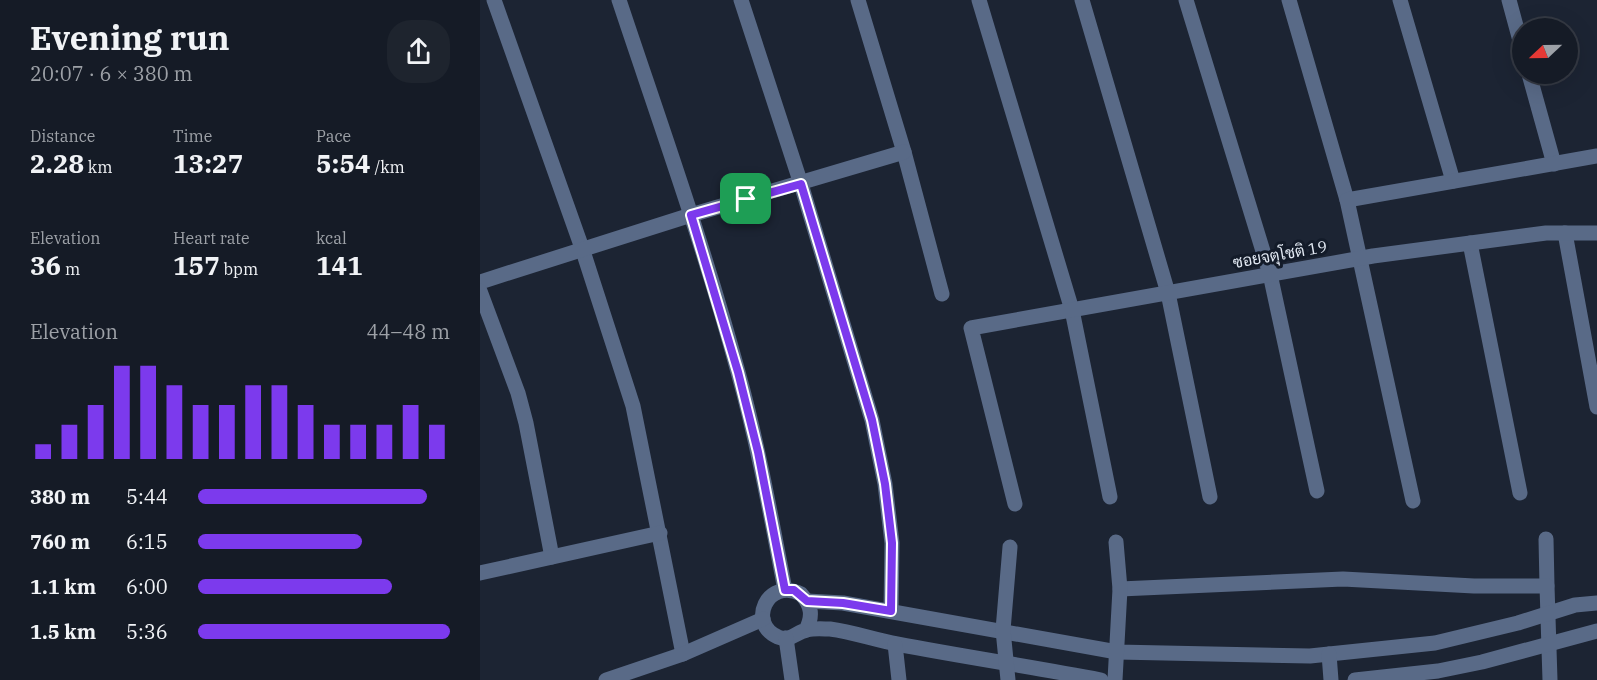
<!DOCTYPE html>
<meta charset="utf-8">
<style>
:root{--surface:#151b26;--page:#1e242e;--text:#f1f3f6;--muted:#9da1a7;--line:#343943;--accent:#7c3aed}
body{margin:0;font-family:"IBM Plex Serif",Sarabun,serif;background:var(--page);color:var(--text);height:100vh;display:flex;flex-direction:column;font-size:22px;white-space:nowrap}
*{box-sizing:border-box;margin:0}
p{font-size:20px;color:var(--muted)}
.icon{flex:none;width:33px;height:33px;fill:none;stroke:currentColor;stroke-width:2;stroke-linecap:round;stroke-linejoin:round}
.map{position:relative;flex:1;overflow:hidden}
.panel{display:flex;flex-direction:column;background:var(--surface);width:480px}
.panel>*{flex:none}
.needle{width:39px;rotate:248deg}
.fabs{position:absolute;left:1032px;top:18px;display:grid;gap:12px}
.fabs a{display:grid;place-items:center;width:66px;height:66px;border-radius:50%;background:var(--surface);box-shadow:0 6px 24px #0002,0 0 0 2px var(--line);font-size:30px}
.pin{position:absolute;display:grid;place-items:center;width:51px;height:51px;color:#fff;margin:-26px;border-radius:12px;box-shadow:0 3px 9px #0006}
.round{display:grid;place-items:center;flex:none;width:63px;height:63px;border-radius:24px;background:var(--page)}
.summary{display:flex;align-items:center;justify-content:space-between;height:102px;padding:0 30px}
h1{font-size:33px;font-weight:700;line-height:45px}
.metrics{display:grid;grid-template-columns:repeat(3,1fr);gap:9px;height:102px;padding:6px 30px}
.metrics div{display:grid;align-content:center}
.metrics b{font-size:26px;font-weight:700}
.metrics small{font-size:16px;font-weight:400}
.metrics p{font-size:16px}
.chart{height:168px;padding:12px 30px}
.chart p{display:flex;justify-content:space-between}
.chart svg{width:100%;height:108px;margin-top:6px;stroke:var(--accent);stroke-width:6}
ul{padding:0 30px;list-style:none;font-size:20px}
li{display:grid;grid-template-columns:96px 72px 1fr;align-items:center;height:45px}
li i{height:15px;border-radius:8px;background:var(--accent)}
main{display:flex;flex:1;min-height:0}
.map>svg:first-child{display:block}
</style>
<main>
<section class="panel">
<div class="summary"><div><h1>Evening run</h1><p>20:07 · 6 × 380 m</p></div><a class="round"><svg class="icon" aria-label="share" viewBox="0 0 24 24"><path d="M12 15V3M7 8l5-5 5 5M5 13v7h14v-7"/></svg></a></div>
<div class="metrics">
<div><p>Distance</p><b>2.28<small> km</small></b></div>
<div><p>Time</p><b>13:27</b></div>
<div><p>Pace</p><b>5:54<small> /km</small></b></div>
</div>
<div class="metrics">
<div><p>Elevation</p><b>36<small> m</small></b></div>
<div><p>Heart rate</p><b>157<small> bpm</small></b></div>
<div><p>kcal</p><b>141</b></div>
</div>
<div class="chart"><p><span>Elevation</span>44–48 m</p>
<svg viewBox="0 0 160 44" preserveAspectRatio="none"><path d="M5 44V38M15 44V30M25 44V22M35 44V6M45 44V6M55 44V14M65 44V22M75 44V22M85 44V14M95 44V14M105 44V22M115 44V30M125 44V30M135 44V30M145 44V22M155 44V30"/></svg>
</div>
<ul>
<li><b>380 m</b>5:44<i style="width:91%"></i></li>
<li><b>760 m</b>6:15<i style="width:65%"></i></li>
<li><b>1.1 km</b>6:00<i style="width:77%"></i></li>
<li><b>1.5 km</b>5:36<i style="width:100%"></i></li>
</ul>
</section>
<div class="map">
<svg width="1117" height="680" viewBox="0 0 1117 680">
<rect width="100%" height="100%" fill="#1c2433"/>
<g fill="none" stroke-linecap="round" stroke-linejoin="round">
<g stroke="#596a87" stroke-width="15">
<path d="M14 0 102 248 153 406 203 654"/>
<path d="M139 0C180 123 224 246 258 372 278 444 291 517 305 590"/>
<path d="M261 0 321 184 392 420 405 484 412 543 411 611"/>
<path d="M378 0 424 152 462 294"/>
<path d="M499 0 592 310 630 497"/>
<path d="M602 0 688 293 730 497"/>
<path d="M706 0 790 274 837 491"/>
<path d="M809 0 867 200"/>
<path d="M920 0 973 181"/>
<path d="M1029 0 1042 48"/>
<path d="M1049 74 1074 164"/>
<path d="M1085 233 1117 407"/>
<path d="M990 243 1040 493"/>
<path d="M0 282 211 215 424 152"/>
<path d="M0 291 38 393 46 423 72 557"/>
<path d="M933 501 867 200 1117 156"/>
<path d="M535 504 491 328 893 256 1066 233H1117"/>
<path d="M1066 539 1067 586"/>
<path d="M0 573 180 533"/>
<path d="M640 589 863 579 994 586H1067L1070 680"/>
<path d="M327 601 363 603 637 652 830 656 955 643 1038 623 1095 605 1117 603"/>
<path d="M326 630C333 616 332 606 321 594 287 577 267 624 298 637 311 642 316 632 327 630 333 628 344 629 350 629 373 632 395 640 417 644 485 657 553 667 621 680"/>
<path d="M306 638 312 680"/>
<path d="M415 644 419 680"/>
<path d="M849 654 851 680"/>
<path d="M126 680 203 654 283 619"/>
<path d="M528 680 523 630 530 547"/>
<path d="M635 680 640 589 636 542"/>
<path d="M875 680 958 671 1002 662 1117 631"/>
</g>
</g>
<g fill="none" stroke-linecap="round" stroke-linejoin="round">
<defs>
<path id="route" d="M321 184 392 420 405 484 412 543 411 611 363 603 327 601 314 590H305L278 452 258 372 211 215Z"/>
</defs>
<use href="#route" stroke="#fff" stroke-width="12"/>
<use href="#route" stroke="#7c3aed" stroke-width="8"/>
</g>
<g text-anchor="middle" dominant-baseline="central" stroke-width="6" stroke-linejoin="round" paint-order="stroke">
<g font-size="16" fill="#e2e9f3" stroke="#131b29">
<text transform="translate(800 254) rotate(-10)">ซอยจตุโชติ 19</text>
</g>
</g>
</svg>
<div class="fabs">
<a><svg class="needle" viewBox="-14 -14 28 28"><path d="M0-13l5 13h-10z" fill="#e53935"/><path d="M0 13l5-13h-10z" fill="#9da1a7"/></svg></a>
</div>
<div class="pin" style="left:266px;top:199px;background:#1e9e55"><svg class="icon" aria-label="arrive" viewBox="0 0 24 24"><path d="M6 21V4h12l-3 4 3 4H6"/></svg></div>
</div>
</main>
